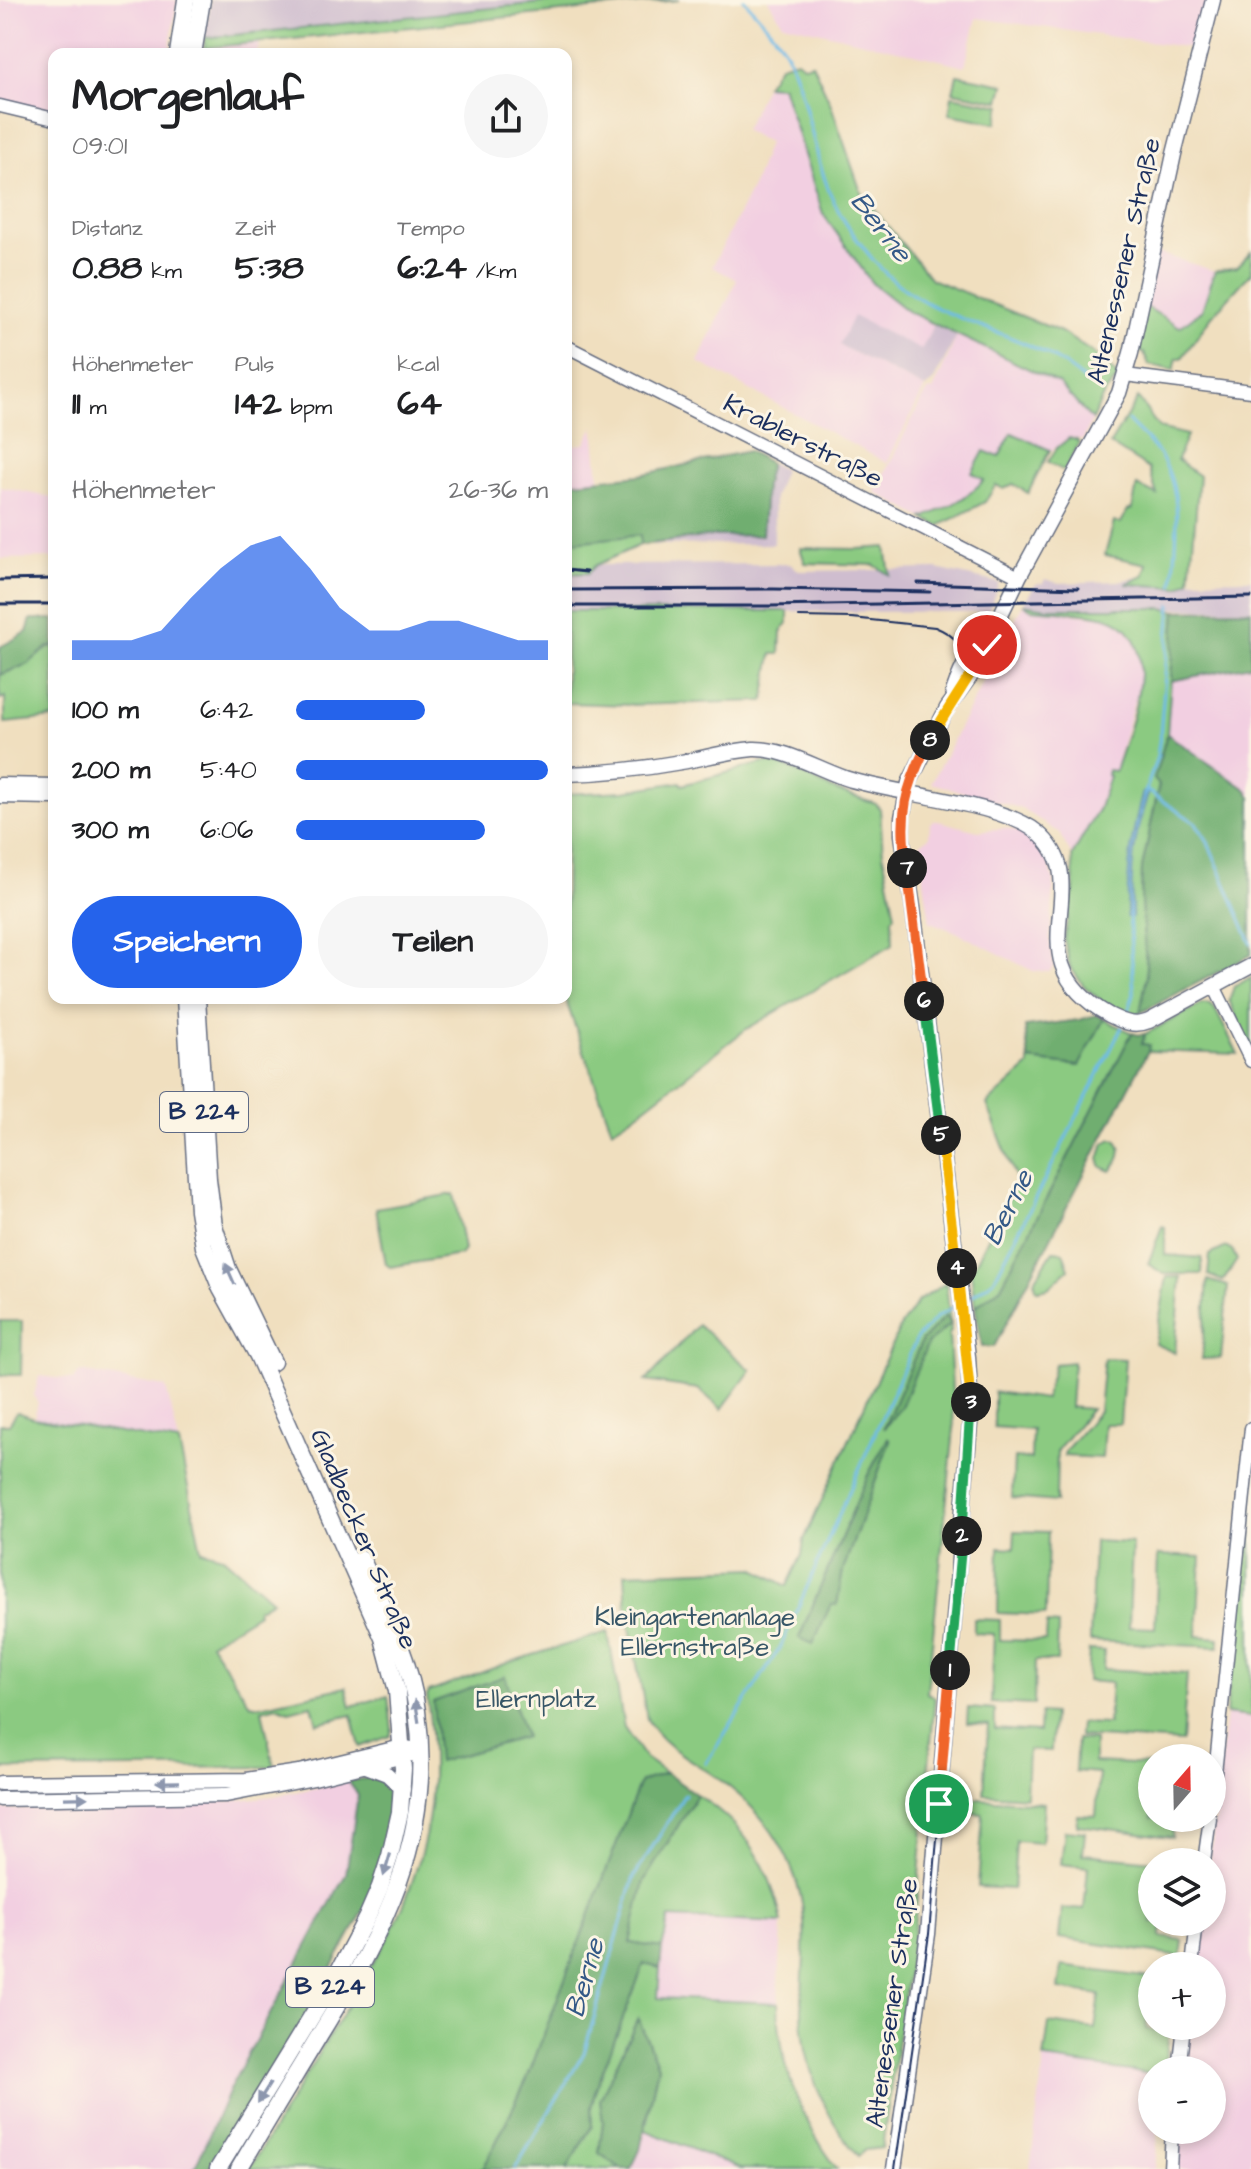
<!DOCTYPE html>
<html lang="de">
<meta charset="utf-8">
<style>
:root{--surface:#fff;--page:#f6f6f6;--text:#202124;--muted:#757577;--accent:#2563eb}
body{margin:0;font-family:"Architects Daughter",sans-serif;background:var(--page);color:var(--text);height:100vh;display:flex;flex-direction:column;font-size:30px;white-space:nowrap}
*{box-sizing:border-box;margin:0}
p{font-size:26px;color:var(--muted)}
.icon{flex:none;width:44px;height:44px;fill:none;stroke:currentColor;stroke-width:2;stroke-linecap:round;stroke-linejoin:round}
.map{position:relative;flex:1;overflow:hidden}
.drawer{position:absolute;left:48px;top:48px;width:524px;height:956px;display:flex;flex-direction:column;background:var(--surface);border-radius:16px;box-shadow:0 4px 12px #0003}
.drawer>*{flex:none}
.needle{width:52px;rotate:20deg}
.buttons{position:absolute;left:1138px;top:1744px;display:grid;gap:16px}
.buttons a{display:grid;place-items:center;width:88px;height:88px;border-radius:50%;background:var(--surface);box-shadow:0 4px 12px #0003;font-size:40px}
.pin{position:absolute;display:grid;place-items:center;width:68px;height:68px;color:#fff;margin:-34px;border:4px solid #fff;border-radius:50%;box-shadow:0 2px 8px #0007}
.km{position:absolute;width:40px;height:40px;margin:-20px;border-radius:50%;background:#222;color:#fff;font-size:22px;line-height:40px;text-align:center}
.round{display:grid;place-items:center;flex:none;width:84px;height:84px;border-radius:42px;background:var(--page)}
.summary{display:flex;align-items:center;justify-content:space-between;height:136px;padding:0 24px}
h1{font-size:44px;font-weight:700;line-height:60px}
.metrics{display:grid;grid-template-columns:repeat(3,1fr);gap:12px;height:136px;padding:8px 24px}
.metrics div{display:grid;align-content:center}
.metrics b{font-size:34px;font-weight:700}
.metrics small{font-size:22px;font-weight:400}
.metrics p{font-size:22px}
.chart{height:224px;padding:16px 24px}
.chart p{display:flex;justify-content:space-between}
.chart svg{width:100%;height:144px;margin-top:8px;fill:var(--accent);opacity:.7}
.action{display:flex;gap:16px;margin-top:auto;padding:16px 24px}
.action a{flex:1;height:92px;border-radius:48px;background:var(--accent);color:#fff;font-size:32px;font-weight:700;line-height:92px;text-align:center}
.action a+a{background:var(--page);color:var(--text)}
ul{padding:0 24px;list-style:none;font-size:26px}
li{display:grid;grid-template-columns:128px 96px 1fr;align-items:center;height:60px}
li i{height:20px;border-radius:10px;background:var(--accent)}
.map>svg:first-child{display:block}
</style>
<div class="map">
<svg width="1251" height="2169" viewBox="0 0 1251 2169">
<rect width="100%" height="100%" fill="#fcf5e5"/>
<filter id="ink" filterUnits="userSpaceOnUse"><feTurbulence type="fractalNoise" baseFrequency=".0125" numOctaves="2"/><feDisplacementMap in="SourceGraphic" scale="16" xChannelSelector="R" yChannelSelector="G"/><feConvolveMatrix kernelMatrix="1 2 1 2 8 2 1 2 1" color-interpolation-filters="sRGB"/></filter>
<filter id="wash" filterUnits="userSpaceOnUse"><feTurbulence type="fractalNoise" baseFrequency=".006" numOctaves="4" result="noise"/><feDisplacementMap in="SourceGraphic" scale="32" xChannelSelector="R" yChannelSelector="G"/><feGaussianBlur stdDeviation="1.8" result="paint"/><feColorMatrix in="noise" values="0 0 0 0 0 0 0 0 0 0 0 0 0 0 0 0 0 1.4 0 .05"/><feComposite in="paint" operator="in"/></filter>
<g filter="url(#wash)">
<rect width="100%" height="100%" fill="#f0dfbf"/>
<g fill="#f2cfe1">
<path d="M0 0H177L169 54H54V112L0 102Z"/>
<path d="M768 0H1211L1199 49 977 18 965 66 783 23Z"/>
<path d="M260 41 257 54H203L204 48Z"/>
<path d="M766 85H781L823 214 848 247 907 311 934 325 921 351 839 345 925 388 887 463 698 362 737 280 712 267 754 183 768 143 744 130Z"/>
<path d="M1154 252 1215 271 1202 310 1179 327 1143 305Z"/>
<path d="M957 336 1059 383 1092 420 1083 440 1069 437 1051 451 1012 433 998 458 984 451 985 480 970 495 946 510 923 518 875 492 920 403 929 390 933 391Z"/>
<path d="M594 426 599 479 566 483V446L585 444Z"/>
<path d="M0 487 54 498V558L0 559Z"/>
<path d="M1023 604 1031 609 1107 617 1122 624 1136 641 1140 656 1142 669 1136 695 1114 772 1109 770 1110 776 1099 808 1072 856 1059 833 1023 809 931 783Z"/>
<path d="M1251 665V797L1247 789 1167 734 1171 681Z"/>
<path d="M934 820 978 831 1005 828 1023 832 1038 845 1047 857 1054 881 1050 941 1054 966 1049 972 1033 971 956 932 930 922 919 845 929 837 930 823Z"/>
<path d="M80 1372 166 1387 179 1443 34 1418 38 1403 34 1396 39 1376 74 1380Z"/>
<path d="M1226 1714 1251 1717V2169H1175L1178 2130H1212V2070H1185L1190 2026H1212V1966H1197L1203 1922H1212V1862H1210Z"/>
<path d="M368 1778 381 1781 388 1790 389 1829 204 2169H0V1810L231 1801 274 1796Z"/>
<path d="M669 1918 782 1923 778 2003 657 1998 662 1948Z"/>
<path d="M1044 2059 1152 2074V2130H1158L1155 2169H1030Z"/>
<path d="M645 2130 740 2169H631L640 2150Z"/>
</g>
<g fill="#cfbdcf">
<path d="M211 0H569L205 38Z"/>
<path d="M853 316 921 350 934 325 957 336 933 382 925 388 839 345Z"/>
<path d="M748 451 784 470 774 497V544L640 545 599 565 790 564 800 571 937 569 999 583 988 612 644 611 566 647V483L640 475Z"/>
<path d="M1143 576 1179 587 1190 580 1251 579V609L1048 608 1023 604 1036 584 1043 583 1045 579 1059 583 1118 581Z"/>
</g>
<g fill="#8bca81" stroke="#537c70" stroke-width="2" fill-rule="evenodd">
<path d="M569 0H679L204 48 205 38Z"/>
<path d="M797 60 803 65 812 63 830 102 862 195 931 279 1061 332 1093 353 1119 377 1104 394 1092 420 1058 383 907 311 872 283 823 214 782 86 766 85 780 65Z"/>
<path d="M957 75 1004 84 1000 101 953 92Z"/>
<path d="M952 96 1001 105 997 123 949 114Z"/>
<path d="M1251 252V273L1212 316 1182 358H1177L1174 370 1149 365 1144 353 1133 350 1143 305 1180 327 1202 310 1215 271 1237 267Z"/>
<path d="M1138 398 1159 428 1187 435 1177 460 1199 476 1190 580 1179 587 1126 584 1143 576 1147 564 1105 555 1114 522 1121 523 1127 511 1132 509 1137 486 1157 495 1149 469 1110 444Z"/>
<path d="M1012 433 1050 450 1028 493 1013 484 1004 489 996 485 985 502 939 526 923 518C948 507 964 501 984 480L972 473 984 451 999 457Z"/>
<path d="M1069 438 1077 440 1079 444 1064 471 1048 462 1057 448Z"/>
<path d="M566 483 574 542 640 535V545L596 565 588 573 566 574Z"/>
<path d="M886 547 890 575 874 565 805 563 800 548 858 549Z"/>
<path d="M1023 604 1048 608H1162L1176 611 1167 734 1155 779 1159 784 1142 869 1141 903 1147 976 1140 1013 1134 1017 1111 1009 1085 987 1070 967 1064 939 1074 886 1072 856 1099 808 1109 776 1107 775 1108 770 1115 771C1128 730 1169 635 1106 617 1082 610 1055 612 1031 609Z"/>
<path d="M566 611H788V623L781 632 780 654H772L764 701 632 705 566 703Z"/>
<path d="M54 646V718L5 723V697L0 699V675L28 664 47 648Z"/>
<path d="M763 763C787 763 807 777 828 787 844 794 860 799 876 804L880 809 883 854 895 915 892 918 893 944 745 1030 638 1113 612 1130 565 998 566 794 624 791 680 782 682 785Z"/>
<path d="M1251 977V1052L1229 1000 1234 987Z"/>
<path d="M1202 1004 1211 1005 1215 1009 1238 1054 1148 1051 1149 1045 1142 1044 1145 1034Z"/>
<path d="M1104 1019 1132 1033 1001 1287 975 1307 971 1272 1017 1181 987 1104 1029 1066V1060L1079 1066Z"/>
<path d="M1112 1139 1116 1140C1125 1150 1119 1162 1111 1171L1102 1167 1099 1159 1104 1144Z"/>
<path d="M454 1194 464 1250 460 1255 390 1267 386 1264 376 1208Z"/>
<path d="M1162 1226 1165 1227V1255L1202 1258V1274H1164L1148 1264Z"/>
<path d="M1226 1247 1232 1250 1237 1260 1223 1281 1208 1275 1210 1255Z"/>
<path d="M1053 1251 1063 1252 1069 1269 1048 1288 1037 1290 1034 1281Z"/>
<path d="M1167 1277H1181L1175 1353 1155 1344Z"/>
<path d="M1208 1280 1228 1286 1221 1358 1202 1359Z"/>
<path d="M946 1283 951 1332 949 1334 954 1429 927 1693 935 1697 914 1931 882 2148 865 2150 858 2156C824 2115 803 2067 802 2012 801 1961 813 1919 792 1869 777 1832 752 1803 720 1780 694 1761 663 1748 647 1719L627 1611 625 1573 754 1568 787 1586 802 1555 804 1540 900 1327 918 1301ZM888 1438 890 1440 843 1570 837 1604H831L799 1638 868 1475Z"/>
<path d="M0 1321H22L21 1375H0Z"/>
<path d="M698 1325 751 1370 722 1409 698 1389 646 1381Z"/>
<path d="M1104 1358 1125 1359 1120 1424H1104L1102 1458 1064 1456 1065 1451 1099 1411Z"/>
<path d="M1073 1362 1070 1407 1091 1409 1057 1450 1056 1502 1012 1498 1014 1458 1031 1459 1032 1430 994 1427V1392L1045 1399 1054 1364Z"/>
<path d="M17 1412 34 1418 179 1443 201 1550 222 1556 272 1600 257 1609 258 1613 210 1643 250 1704 260 1706 346 1687 351 1706 388 1696 392 1729 390 1736 360 1747 352 1715 317 1723 312 1705 289 1711 277 1706 262 1710 274 1767 0 1769V1424H9Z"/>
<path d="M1251 1467V1717L1226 1714Z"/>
<path d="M1015 1531 1048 1532 1046 1615 998 1613 999 1547 1014 1548Z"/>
<path d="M1094 1541 1132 1543 1129 1627 1155 1628 1158 1555 1201 1557 1197 1636 1219 1638V1647L1090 1641Z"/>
<path d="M974 1619 1000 1620V1640L1046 1641 1047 1624 1058 1625 1057 1661H1035L1034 1705 991 1703 994 1634 974 1633Z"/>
<path d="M608 1632 624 1728 645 1758 666 1773 640 1782 527 2079 483 2169H249L391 1933C430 1851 440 1787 427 1696L429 1692 510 1662Z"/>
<path d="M1089 1650 1104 1651 1103 1669 1187 1674 1182 1742 1079 1736 1080 1723 1108 1724 1111 1683 1087 1681Z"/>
<path d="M968 1708 995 1710V1729L1039 1732 1040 1713 1053 1714 1051 1751 1028 1750 1026 1797 984 1794 988 1725 967 1723Z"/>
<path d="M1077 1739 1094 1740V1762L1152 1765V1818H1173L1172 1837 1077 1825 1078 1815 1096 1816 1099 1773 1075 1771Z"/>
<path d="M697 1795C746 1825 771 1867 782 1923L669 1918 662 1948 629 1943 644 1881Z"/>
<path d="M961 1798 1044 1803 1041 1843 1016 1841 1013 1889 978 1887 983 1814 960 1812Z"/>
<path d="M1065 1830 1085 1832 1083 1854 1164 1862H1152V1922H1162L1161 1937 1183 1940 1181 1957 1059 1938 1062 1908 1084 1910 1088 1867 1061 1864Z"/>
<path d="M644 1963 660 1968 658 1998 778 2003C779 2067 800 2118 837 2169H740L645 2130 658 2066 638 2019 600 2100 603 2122 599 2153 622 2169H567L592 2126 591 2108 595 2091Z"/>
<path d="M1062 1966 1152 1978 1146 2029 1169 2032 1164 2070H1152V2074L1044 2059 1049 2023 1095 2029 1100 1995 1059 1989Z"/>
</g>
<g fill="#70ae6f" stroke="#466e66" stroke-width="2">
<path d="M748 451 770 463 765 484 762 535 712 536 640 545V535L574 542 567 483 640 475Z"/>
<path d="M1251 610V665L1171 681 1176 611Z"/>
<path d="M31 619H54V646L47 648 28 664 0 675V647L27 632Z"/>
<path d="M1167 734 1247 790 1251 797V955L1140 1013 1147 976 1141 903 1142 869 1159 785 1154 779Z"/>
<path d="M1096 1015 1104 1019 1079 1066 1029 1060 1025 1027 1079 1020Z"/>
<path d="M1132 1033 1139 1035 1145 1034 1142 1044 1150 1045 1148 1051 994 1347H982L975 1307 1001 1287Z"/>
<path d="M945 1316 950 1324 928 1343 901 1407 883 1429 922 1340Z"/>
<path d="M888 1438 890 1440 843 1570 837 1605 831 1604 813 1644 799 1638 868 1475Z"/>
<path d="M505 1676 525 1737 438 1762 433 1702Z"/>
<path d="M666 1773 697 1795 644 1881 630 1943 662 1948 660 1968 644 1964 595 2091 591 2108 592 2126 567 2169H483L527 2079 640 1782Z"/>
<path d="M368 1778 381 1781 388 1790 389 1820 377 1887 259 2099 208 2169H194L231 2086 346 1874 358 1795 348 1781Z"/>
<path d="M638 2018 658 2066 640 2150 631 2169H622L599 2153 603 2122 600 2100Z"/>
</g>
<path fill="#6ebbe8" stroke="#4475a3" stroke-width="2" d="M1143 792 1148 794C1133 836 1130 874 1132 918L1127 917C1128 870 1130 838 1143 792Z"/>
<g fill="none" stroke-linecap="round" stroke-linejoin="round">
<g stroke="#6ebbe8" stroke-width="3">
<path d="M744 0C758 15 776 34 786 52 809 99 812 155 834 202 844 224 860 244 875 262 931 329 1027 324 1088 384"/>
<path d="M1128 421C1137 431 1147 439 1155 449 1186 487 1176 539 1173 585"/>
<path d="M1146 790 1196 823 1207 840 1251 943"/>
<path d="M1144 796 1157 757 1160 736 1171 605"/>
<path d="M1127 1017 1134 993 1129 914"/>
<path d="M967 1299 994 1280 1122 1027"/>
<path d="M706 1763 781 1646 917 1338 937 1317 957 1305"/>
<path d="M515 2169 584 2053 634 1877 685 1794"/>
</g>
</g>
</g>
<g filter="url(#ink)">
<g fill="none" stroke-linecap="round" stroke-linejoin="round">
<defs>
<g id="tertiary">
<path d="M0 106 54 119"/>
<path d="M566 346 1019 577"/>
<path d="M1125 375 1251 391"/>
<path d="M1214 986 1251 1061"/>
<path d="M1212 1802 1251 1428"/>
<path d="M1204 1862 1210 1818"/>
<path d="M1192 1966 1197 1922"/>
<path d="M1179 2070 1184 2026"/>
<path d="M1170 2169 1172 2130"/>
</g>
<g id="secondary">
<path d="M953 692C962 666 973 645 991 623"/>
<path d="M566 774C605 773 642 769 681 762 704 758 729 751 753 749 784 748 816 768 845 778 896 795 1000 802 1037 832 1101 885 1008 959 1109 1015 1123 1022 1135 1027 1149 1021L1251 966"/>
<path d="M0 785 54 786"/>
<path d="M0 796 54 797"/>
<path d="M366 1766 387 1774 403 1789"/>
<path d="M0 1783 246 1780 299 1772 402 1747 412 1749"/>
<path d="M0 1799 226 1795 314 1778 420 1752"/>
<path d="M894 2169 928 1934 971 1412 968 1357 913 907 902 835V818L909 783 947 708 972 674 1019 577 1119 393 1131 353 1174 154 1213 0"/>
</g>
<g id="primary">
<path d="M178 54 186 0"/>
<path d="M193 54 202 0"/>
<path d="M185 998 198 1210 204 1247 221 1289 258 1356 383 1638 397 1691 403 1769 400 1812 390 1856 380 1887 367 1917 334 1980 218 2169"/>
<path d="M197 998 208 1179 214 1226 228 1269 273 1362"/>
<path d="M239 2169C265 2124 293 2079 320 2034 383 1931 435 1838 417 1711 410 1657 384 1607 361 1558"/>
</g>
</defs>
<use href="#tertiary" stroke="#666d80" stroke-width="15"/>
<use href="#secondary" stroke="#666d80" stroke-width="17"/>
<use href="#primary" stroke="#666d80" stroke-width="19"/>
<use href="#tertiary" stroke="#fff" stroke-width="12"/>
<use href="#secondary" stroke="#fff" stroke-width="14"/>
<use href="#primary" stroke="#fff" stroke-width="16"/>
<path stroke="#1b2f5e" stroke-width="2" d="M799 617 852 618 935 627C1006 655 934 732 917 773 910 791 907 809 906 827L970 1357 973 1411 929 1934 895 2169"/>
<g stroke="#1b2f5e" stroke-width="3">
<path d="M566 570 586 572"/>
<path d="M0 580 54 579"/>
<path d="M918 583 1078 588"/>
<path d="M566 590 774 589 930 592"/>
<path d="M0 604H54"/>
<path d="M566 606H770L1251 597"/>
</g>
</g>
<defs><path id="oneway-solid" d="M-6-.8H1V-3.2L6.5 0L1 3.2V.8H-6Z" transform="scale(2)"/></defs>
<g fill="#8d97ae">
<use href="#oneway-solid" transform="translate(230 1274) rotate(-114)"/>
<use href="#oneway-solid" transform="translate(417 1711) rotate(-99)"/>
<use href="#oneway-solid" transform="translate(168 1782) rotate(179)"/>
<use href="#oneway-solid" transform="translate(76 1798) rotate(-1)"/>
<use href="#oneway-solid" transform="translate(387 1865) rotate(107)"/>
<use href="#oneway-solid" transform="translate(264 2093) rotate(122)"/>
</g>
</g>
<g fill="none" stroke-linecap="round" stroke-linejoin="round" filter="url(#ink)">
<defs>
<path id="split-1" d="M939 1804 950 1670"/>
<path id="split-2" d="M950 1670 962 1536"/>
<path id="split-3" d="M962 1536 971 1402"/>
<path id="split-4" d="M957 1268 971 1402"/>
<path id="split-5" d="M941 1135 957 1268"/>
<path id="split-6" d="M924 1001 941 1135"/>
<path id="split-7" d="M907 868 924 1001"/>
<path id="split-8" d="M907 868C898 816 905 786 930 740"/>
<path id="split-9" d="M930 740C948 707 970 678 987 645"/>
</defs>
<use href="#split-1" stroke="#fff" stroke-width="16"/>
<use href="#split-2" stroke="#fff" stroke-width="16"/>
<use href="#split-3" stroke="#fff" stroke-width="16"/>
<use href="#split-4" stroke="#fff" stroke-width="16"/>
<use href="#split-5" stroke="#fff" stroke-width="16"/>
<use href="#split-6" stroke="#fff" stroke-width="16"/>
<use href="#split-7" stroke="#fff" stroke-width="16"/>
<use href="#split-8" stroke="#fff" stroke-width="16"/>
<use href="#split-9" stroke="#fff" stroke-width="16"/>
<use href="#split-1" stroke="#f0652b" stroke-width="10"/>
<use href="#split-2" stroke="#22a559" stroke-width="10"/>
<use href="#split-3" stroke="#22a559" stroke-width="10"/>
<use href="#split-4" stroke="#f5b400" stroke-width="10"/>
<use href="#split-5" stroke="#f5b400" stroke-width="10"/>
<use href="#split-6" stroke="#22a559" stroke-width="10"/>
<use href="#split-7" stroke="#f0652b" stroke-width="10"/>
<use href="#split-8" stroke="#f0652b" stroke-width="10"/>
<use href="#split-9" stroke="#f5b400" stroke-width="10"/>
</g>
<g text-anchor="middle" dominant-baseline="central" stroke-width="6" stroke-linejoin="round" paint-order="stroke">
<g fill="#fcf5e5" stroke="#5e6a86" stroke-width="2">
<rect x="160" y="1092" width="88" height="40" rx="6"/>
<rect x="286" y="1967" width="88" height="40" rx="6"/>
</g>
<g font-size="24" font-weight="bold" fill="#1b2f5e">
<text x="204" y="1112">B 224</text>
<text x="330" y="1987">B 224</text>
</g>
<g font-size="26" fill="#1b2f5e" stroke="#fcf5e5">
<text transform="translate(1124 261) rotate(-77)">Altenessener Straße</text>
<text transform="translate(803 441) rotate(27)">Krablerstraße</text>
<text transform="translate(364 1539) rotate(67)">Gladbecker Straße</text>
<text transform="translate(892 2003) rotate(-82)">Altenessener Straße</text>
</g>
<g font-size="26" fill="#375667" stroke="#fcf5e5">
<text x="695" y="1617">Kleingartenanlage<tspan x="695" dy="30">Ellernstraße</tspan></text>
<text x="536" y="1699">Ellernplatz</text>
</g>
<g font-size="28" font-style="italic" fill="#345987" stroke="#fcf5e5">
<text transform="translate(881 227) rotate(52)">Berne</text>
<text transform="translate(1008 1208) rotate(-63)">Berne</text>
<text transform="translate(585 1978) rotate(-74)">Berne</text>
</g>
</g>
</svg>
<div class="buttons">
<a><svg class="needle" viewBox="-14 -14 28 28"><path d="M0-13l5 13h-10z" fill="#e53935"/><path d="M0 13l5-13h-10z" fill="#757577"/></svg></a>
<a><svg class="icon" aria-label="layers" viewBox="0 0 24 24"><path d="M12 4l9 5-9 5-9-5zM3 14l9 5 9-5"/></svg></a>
<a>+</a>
<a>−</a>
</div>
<div class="pin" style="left:939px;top:1804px;background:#1e9e55"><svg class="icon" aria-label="arrive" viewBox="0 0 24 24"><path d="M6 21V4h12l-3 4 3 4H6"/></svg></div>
<div class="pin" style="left:987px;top:645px;background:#d93025"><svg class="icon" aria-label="check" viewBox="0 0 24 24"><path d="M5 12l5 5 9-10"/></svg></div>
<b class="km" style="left:950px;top:1670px">1</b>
<b class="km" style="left:962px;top:1536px">2</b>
<b class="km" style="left:971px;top:1402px">3</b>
<b class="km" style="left:957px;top:1268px">4</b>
<b class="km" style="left:941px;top:1135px">5</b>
<b class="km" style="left:924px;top:1001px">6</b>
<b class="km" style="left:907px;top:868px">7</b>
<b class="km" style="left:930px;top:740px">8</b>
<section class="drawer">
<div class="summary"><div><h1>Morgenlauf</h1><p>09:01</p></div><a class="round"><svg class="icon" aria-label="share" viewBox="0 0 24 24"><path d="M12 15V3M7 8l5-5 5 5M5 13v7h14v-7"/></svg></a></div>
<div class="metrics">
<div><p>Distanz</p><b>0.88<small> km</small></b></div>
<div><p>Zeit</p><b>5:38</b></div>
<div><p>Tempo</p><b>6:24<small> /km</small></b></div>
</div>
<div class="metrics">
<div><p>Höhenmeter</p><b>11<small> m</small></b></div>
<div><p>Puls</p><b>142<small> bpm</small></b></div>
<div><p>kcal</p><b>64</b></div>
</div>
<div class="chart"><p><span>Höhenmeter</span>26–36 m</p>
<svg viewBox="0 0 160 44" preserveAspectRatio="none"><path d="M0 44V38L10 38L20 38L30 35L40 25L50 16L60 9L70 6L80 16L90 28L100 35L110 35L120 32L130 32L140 35L150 38L160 38V44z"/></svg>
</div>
<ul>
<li><b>100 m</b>6:42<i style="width:51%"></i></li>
<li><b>200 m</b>5:40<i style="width:100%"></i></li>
<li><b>300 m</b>6:06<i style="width:75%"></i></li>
</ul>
<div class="action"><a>Speichern</a><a>Teilen</a></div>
</section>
</div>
